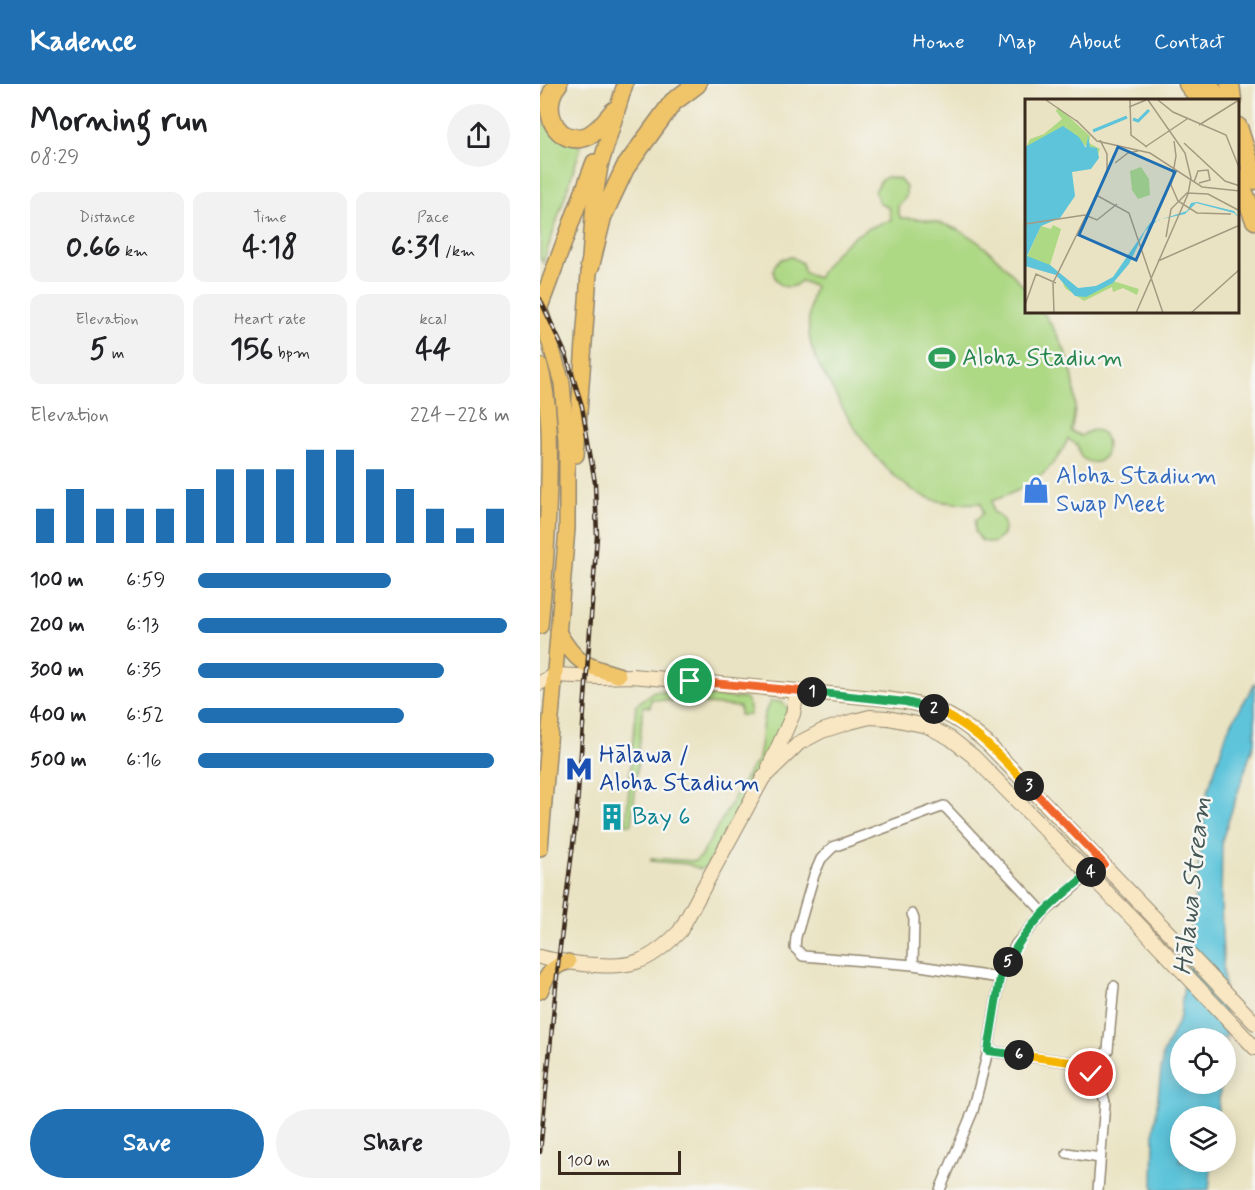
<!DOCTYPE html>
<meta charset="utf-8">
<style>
:root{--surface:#fff;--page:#f2f2f2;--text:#202124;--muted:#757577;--accent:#1f6fb2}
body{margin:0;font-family:Mynerve,sans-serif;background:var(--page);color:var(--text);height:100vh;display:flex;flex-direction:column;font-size:22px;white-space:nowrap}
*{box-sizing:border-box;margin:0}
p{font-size:20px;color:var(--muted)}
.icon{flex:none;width:33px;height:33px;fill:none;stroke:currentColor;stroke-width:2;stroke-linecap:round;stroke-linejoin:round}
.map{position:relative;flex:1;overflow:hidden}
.sheet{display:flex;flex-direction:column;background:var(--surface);width:540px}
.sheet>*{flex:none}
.controls{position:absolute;left:630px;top:944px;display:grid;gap:12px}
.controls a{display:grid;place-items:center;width:66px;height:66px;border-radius:50%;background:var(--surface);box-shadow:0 3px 15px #0003;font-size:30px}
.scale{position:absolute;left:18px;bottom:15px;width:123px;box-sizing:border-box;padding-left:6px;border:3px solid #3b2a1e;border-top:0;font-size:16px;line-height:21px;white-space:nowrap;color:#3b2a1e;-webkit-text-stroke:4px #f6f6f2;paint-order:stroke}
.pin{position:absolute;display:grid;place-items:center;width:51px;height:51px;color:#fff;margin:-26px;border:3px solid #fff;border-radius:50%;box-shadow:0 2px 6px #0007}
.km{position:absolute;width:30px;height:30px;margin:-15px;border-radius:50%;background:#222;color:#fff;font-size:16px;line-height:30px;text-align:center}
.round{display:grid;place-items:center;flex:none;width:63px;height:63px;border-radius:32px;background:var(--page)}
.head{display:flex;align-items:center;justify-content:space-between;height:102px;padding:0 30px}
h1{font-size:33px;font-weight:700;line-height:45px}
.figures{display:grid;grid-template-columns:repeat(3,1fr);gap:9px;height:102px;padding:6px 30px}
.figures div{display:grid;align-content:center;border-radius:12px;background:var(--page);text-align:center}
.figures b{font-size:30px;font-weight:700}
.figures small{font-size:16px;font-weight:400}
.figures p{font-size:16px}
.chart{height:168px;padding:12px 30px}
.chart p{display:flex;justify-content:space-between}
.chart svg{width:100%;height:108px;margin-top:6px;stroke:var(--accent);stroke-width:6}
.primary-button{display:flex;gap:12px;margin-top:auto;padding:12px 30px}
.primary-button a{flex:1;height:69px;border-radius:36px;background:var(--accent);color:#fff;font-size:24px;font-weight:700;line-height:69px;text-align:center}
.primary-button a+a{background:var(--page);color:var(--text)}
ul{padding:0 30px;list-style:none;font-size:20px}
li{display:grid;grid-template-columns:96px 72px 1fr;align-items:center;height:45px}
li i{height:15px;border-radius:8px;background:var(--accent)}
header{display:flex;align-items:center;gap:36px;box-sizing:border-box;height:84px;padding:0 30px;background:var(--accent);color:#fff}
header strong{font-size:28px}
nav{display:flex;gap:33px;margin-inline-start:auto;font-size:21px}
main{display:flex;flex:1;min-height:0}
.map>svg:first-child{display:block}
</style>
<header>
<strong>Kadence</strong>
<nav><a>Home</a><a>Map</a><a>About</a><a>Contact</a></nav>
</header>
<main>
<section class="sheet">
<div class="head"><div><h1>Morning run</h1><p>08:29</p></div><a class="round"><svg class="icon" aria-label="share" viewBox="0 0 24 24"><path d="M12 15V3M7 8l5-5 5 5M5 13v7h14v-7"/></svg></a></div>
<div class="figures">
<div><p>Distance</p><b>0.66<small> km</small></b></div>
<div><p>Time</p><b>4:18</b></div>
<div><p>Pace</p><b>6:31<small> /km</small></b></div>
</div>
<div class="figures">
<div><p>Elevation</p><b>5<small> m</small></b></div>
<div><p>Heart rate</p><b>156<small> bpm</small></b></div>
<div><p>kcal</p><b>44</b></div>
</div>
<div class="chart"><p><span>Elevation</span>224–228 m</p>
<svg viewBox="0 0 160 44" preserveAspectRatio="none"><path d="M5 44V30M15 44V22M25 44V30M35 44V30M45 44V30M55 44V22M65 44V14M75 44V14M85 44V14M95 44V6M105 44V6M115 44V14M125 44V22M135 44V30M145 44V38M155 44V30"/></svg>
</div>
<ul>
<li><b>100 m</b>6:59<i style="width:62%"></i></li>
<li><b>200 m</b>6:13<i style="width:99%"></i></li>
<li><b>300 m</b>6:35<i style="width:79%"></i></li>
<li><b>400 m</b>6:52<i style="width:66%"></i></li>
<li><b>500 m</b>6:16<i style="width:95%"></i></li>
</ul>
<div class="primary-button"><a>Save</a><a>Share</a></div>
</section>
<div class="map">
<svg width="715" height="1106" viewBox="0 0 715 1106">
<rect width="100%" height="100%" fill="#f6f6f2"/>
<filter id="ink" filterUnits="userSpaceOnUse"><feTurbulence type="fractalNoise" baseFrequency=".0167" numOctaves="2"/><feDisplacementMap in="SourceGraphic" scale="12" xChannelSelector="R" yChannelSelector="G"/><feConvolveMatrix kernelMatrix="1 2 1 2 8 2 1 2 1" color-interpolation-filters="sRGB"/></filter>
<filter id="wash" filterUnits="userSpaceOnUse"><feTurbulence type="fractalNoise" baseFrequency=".008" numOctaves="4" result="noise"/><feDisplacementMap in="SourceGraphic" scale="24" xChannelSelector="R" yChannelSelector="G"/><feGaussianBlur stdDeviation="1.35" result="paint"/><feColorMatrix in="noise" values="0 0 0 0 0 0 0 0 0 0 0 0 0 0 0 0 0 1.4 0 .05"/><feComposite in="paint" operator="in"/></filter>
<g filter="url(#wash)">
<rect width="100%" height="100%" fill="#eae3c3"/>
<g fill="#add884" stroke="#748151" stroke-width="1.5">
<path d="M0 31 6 42 41 63 3 179 0 174Z"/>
<path d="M347 93 359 95 366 103V113L358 122 360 134C421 133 449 164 487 206V228H503C528 265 543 302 531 347L541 352C576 326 575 398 541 373L537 361 528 355C513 390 486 405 452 417L453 428C464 433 467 442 462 452L453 459 442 457 435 448V437L443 429 441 419C424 420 402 420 386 413 342 394 310 339 289 299 282 287 274 274 271 261 266 241 269 221 275 202L261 197C237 219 218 173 252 173L262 179 264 189 278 194C294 164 319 145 351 136L349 124 339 119 335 108 341 96Z"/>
<path d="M114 607 206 615 210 623V631H200V623L111 615 110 623 103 622 92 740H86L96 621Z"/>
<path d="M231 617 242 618 250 627 227 674 177 763 167 783 160 785 147 780 111 777V774L155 777 161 772 212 682 216 680C224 660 218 635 231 617Z"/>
</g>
<path fill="#5dc4da" stroke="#4c777c" stroke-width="1.5" d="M715 599V656L682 756 681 820 686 956V961V954H640V999H681L677 1032H640V1077H672L669 1106H613L614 1047 623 970 640 933 668 706 688 645Z"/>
</g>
<g filter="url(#ink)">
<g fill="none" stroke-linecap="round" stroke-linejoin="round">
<defs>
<g id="minor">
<path d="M372 830 374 835 373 881"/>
<path d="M460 894 373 881 263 872 255 864 256 853 274 791 281 775 293 763 404 722 504 829"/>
<path d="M448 967 530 978 551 990 561 1004 565 1018 558 1106"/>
<path d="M551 990 568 966 574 902"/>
<path d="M527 1069 560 1074"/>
<path d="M400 1106 433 1027 448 967 460 894 476 860 504 829 549 790 563 780"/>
</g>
<g id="secondary">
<path d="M0 599 14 591 59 593 92 592 346 615C393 621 411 628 447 659L715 939"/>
<path d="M229 683 253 630 257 607"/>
<path d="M0 873C13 877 28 878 42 880 89 884 106 882 140 847L223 694 259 659 282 647 310 638 330 633 348 634 387 642 410 654 433 672 600 842 715 964"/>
</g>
<g id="primary">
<path d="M0 223 54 78"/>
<path d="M0 226 22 299 27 357V445L0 764"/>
<path d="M0 282C10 319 10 357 9 396 8 445 5 493 0 542"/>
<path d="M36 371 54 119 60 82 85 0"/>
<path d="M18 548C37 580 44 581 78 591"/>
<path d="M0 907C6 893 12 881 28 878"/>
</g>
<g id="motorway">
<path d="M18 0C0 21 13 58 41 54 55 52 65 37 74 27"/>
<path d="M648 0 661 16"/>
<path d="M669 0 678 16"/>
<path d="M690 0 692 16"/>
<path d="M698 43 715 96"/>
<path d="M698 94 715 136"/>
<path d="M50 182 62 133 85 84 133 18 157 0"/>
</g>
</defs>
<use href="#minor" stroke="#928670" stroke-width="12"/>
<use href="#secondary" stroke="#928670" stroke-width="16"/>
<use href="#primary" stroke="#928670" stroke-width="18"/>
<use href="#motorway" stroke="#928670" stroke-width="21"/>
<use href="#minor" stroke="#fff" stroke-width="9"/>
<use href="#secondary" stroke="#f9e7c3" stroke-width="14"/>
<use href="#primary" stroke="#f0c469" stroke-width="15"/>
<use href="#motorway" stroke="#f0c469" stroke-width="18"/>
<defs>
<path id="rail" d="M0 215 26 271 42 322 55 399 57 452 36 736 19 871 0 1068"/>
</defs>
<use href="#rail" stroke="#3b2a1e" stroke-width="4.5"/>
<use href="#rail" stroke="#f6f6f2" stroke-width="2" stroke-dasharray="7" stroke-linecap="butt"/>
</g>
</g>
<g fill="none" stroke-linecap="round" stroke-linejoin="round" filter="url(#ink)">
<defs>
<path id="split-1" d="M150 597 272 608"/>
<path id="split-2" d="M272 608 366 618 394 625"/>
<path id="split-3" d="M394 625C433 641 460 672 489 702"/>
<path id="split-4" d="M489 702 564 780 551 788"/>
<path id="split-5" d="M468 878C485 842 519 812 551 788"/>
<path id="split-6" d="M468 878 460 894 448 967 479 971"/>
<path id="split-7" d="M479 971 530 978 551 990"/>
</defs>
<use href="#split-1" stroke="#fff" stroke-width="12"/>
<use href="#split-2" stroke="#fff" stroke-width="12"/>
<use href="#split-3" stroke="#fff" stroke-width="12"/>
<use href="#split-4" stroke="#fff" stroke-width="12"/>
<use href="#split-5" stroke="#fff" stroke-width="12"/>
<use href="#split-6" stroke="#fff" stroke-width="12"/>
<use href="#split-7" stroke="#fff" stroke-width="12"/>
<use href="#split-1" stroke="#f0652b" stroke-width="8"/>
<use href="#split-2" stroke="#22a559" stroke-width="8"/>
<use href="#split-3" stroke="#f5b400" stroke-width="8"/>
<use href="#split-4" stroke="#f0652b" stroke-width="8"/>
<use href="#split-5" stroke="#22a559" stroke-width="8"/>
<use href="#split-6" stroke="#22a559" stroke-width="8"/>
<use href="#split-7" stroke="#f5b400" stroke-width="8"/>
</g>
<defs>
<symbol id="stadium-bare" viewBox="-9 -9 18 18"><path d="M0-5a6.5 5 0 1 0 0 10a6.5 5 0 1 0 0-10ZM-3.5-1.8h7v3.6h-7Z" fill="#2e9e5b" stroke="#f6f6f2" stroke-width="2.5" paint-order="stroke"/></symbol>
<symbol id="shop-bare" viewBox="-9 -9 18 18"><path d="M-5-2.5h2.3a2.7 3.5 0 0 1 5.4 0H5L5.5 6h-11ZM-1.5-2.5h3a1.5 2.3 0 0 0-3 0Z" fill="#3f7fe0" stroke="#f6f6f2" stroke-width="2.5" paint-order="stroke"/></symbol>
<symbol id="metro-bare" viewBox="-9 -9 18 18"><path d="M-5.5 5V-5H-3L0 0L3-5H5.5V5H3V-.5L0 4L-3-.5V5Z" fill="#1a4fb4" stroke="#f6f6f2" stroke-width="2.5" paint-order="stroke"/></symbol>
<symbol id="building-bare" viewBox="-9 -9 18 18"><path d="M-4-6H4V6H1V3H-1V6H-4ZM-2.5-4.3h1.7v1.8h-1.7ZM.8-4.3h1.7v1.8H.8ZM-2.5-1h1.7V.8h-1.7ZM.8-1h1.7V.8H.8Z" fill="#0f9aa8" stroke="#f6f6f2" stroke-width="2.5" paint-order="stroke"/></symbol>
</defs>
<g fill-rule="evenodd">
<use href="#stadium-bare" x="383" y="255" width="38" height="38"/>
<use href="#shop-bare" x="477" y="387" width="38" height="38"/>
<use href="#metro-bare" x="20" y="666" width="38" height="38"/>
<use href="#building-bare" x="53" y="714" width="38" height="38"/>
</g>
<g text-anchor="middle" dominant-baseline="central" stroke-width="5" stroke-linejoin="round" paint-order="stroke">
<g font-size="24" fill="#27864d" stroke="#f6f6f2" text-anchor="start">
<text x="422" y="274">Aloha Stadium</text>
</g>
<g font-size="24" fill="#366cbe" stroke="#f6f6f2" text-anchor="start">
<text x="516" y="392">Aloha Stadium<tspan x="516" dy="28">Swap Meet</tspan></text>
</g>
<g font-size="24" fill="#164399" stroke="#f6f6f2" text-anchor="start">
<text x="59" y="671">Hālawa /<tspan x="59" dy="28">Aloha Stadium</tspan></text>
</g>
<g font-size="24" fill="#0d838f" stroke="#f6f6f2" text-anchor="start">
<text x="92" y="733">Bay 6</text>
</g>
<g font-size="26" font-style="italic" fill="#455856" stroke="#f6f6f2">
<text transform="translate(653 802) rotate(-84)">Hālawa Stream</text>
</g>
</g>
<g transform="translate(485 15)">
<rect width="214" height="214" fill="#eae3c3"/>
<path d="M33 8 65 37 64 44 75 50 70 64 62 38 63 49 40 28 0 51 5 40 19 35 37 20 31 12ZM116 68 124 80 125 96 113 100 107 91 105 72ZM28 126 36 130 25 166 32 173 2 158 16 127 26 130ZM35 177 48 194 88 182 114 190 112 196 98 189 88 193 87 188 59 202 40 189Z" fill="#add884"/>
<path d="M38 27 54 38 61 49 63 37 65 48 72 49 74 59 66 70 47 73 50 97 35 119 16 127 2 157 25 166 53 189 71 187 88 178 125 124 162 112 166 104 172 103 209 112 214 119 209 114 171 104 160 115 133 121 120 132 104 165 88 184 61 198 50 197 31 176 0 167V48Z" fill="#5dc4da"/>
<path fill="none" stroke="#5dc4da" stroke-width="3" d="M108 20 113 22 124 11M68 32 102 18"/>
<path fill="none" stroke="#a49981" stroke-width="1.5" d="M21 1 53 23M105 1 106 36 122 48M133 1 148 13 201 36 215 71M104 8 121 1M51 21 72 42 125 54 177 88 215 92M174 26 214 1M149 42 151 57 146 86 153 102 172 114 206 115M159 44 200 82 215 87M120 48 162 20M90 64 103 54 113 52M169 83 173 72 183 71 185 81 174 84M71 96 104 114 138 214M60 116 72 121 92 105M0 125 60 116M141 138 146 110 162 94 183 95 215 112M133 162 215 126M0 206 11 175 31 184M29 214 28 184 82 74V55L75 41M111 214 163 95 166 79 160 54 123 1M166 214 215 170"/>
<path fill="#1f6fb2" fill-opacity="0.15" stroke="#1f6fb2" stroke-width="3" d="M93 48 150 73 111 161 54 136Z"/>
<rect width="214" height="214" fill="none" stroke="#3b2a1e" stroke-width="3"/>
</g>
</svg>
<div class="controls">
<a><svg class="icon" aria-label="locate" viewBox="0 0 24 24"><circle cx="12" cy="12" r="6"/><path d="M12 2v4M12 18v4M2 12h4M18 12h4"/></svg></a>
<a><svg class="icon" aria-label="layers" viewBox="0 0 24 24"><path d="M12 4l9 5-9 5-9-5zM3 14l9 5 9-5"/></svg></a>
</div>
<div class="scale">100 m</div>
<div class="pin" style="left:150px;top:597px;background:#1e9e55"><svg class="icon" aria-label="arrive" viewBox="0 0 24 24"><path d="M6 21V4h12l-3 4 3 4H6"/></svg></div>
<div class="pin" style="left:551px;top:990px;background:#d93025"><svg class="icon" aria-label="check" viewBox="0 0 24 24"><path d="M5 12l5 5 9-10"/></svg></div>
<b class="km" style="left:272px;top:608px">1</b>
<b class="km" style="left:394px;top:625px">2</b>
<b class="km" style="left:489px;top:702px">3</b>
<b class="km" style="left:551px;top:788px">4</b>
<b class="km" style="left:468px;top:878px">5</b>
<b class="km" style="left:479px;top:971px">6</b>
</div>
</main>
